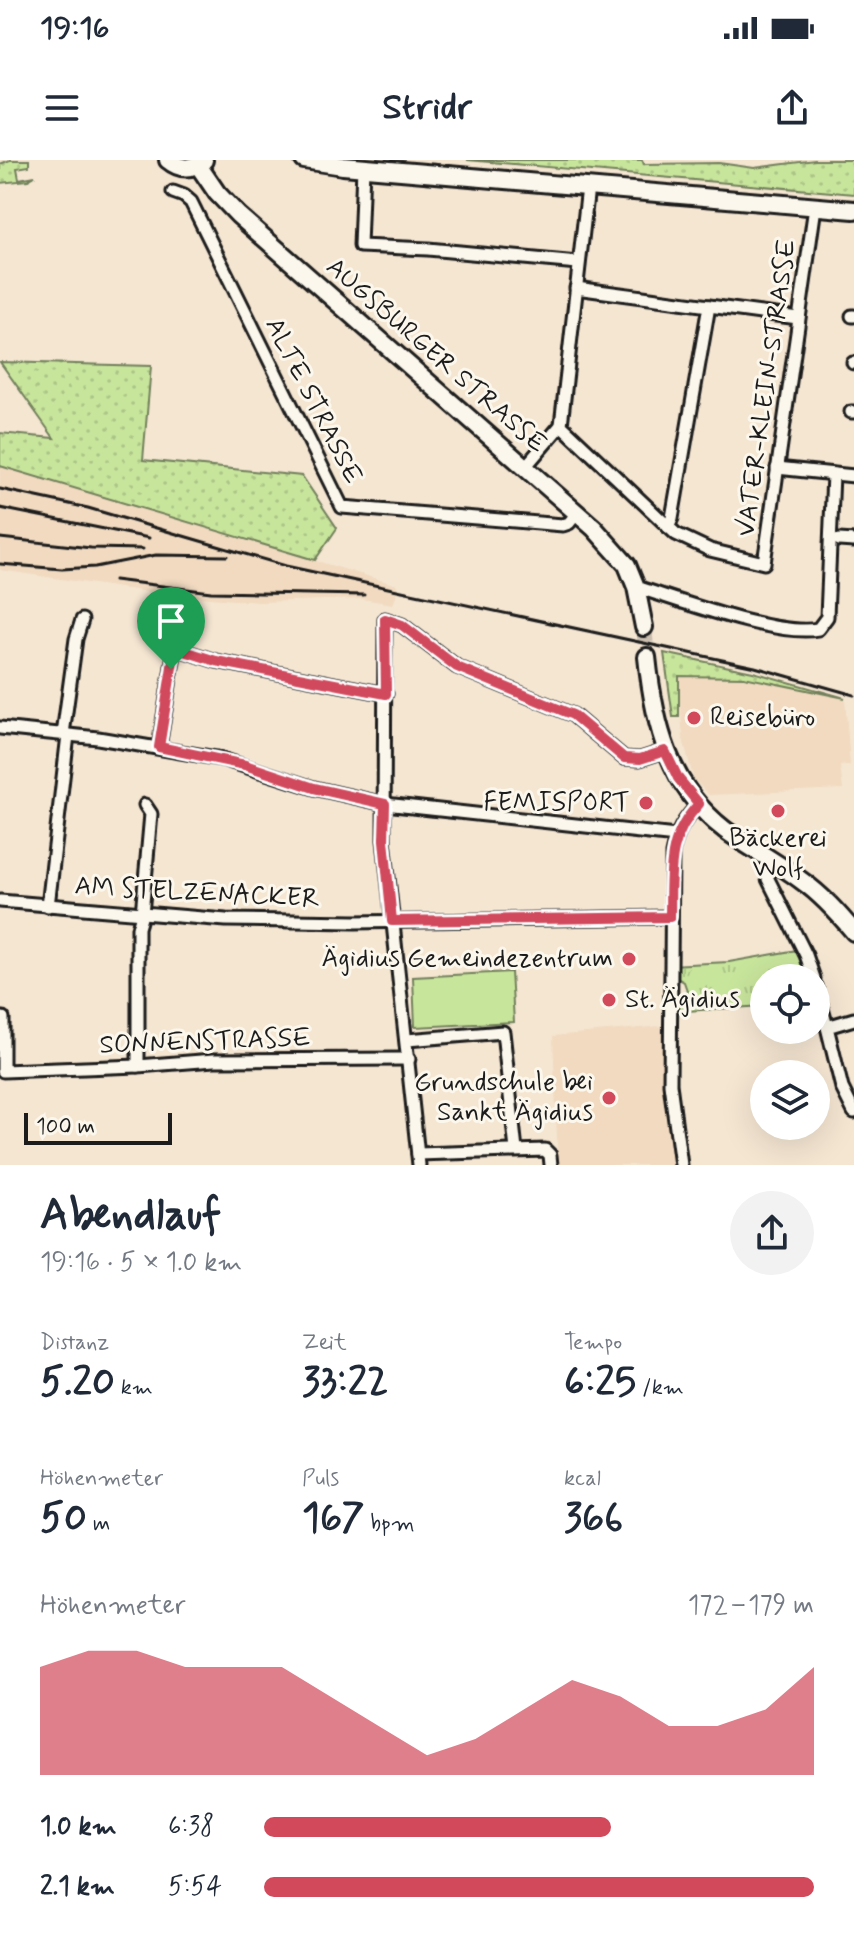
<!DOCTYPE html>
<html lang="de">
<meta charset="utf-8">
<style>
:root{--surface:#fff;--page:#f2f2f3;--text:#1f2937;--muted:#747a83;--accent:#d1495b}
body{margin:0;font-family:Mynerve,sans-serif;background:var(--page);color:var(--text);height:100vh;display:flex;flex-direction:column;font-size:30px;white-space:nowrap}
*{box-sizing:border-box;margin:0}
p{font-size:26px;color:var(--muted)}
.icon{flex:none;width:44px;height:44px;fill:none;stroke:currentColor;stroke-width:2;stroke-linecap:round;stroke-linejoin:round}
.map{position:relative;height:1005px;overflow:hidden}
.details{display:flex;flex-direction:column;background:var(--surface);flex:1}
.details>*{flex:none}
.controls{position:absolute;left:750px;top:804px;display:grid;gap:16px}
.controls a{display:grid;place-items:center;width:80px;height:80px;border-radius:50%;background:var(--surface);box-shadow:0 8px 32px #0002;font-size:40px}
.scale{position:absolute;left:24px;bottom:20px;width:148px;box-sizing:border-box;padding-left:8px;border:4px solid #1c1c1c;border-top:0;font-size:22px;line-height:28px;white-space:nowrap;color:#1c1c1c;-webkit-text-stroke:6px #fbf7ec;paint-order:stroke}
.pin{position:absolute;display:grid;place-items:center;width:68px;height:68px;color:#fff;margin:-82px -34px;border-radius:50% 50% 50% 0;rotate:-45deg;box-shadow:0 0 8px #0007}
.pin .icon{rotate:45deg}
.round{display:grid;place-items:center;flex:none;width:84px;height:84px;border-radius:42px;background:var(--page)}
.headline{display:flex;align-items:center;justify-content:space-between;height:136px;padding:0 40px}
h1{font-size:44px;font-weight:700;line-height:60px}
.metrics{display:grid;grid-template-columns:repeat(3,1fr);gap:12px;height:136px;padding:8px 40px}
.metrics div{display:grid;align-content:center}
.metrics b{font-size:40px;font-weight:700}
.metrics small{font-size:22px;font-weight:400}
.metrics p{font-size:22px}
.chart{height:224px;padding:16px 40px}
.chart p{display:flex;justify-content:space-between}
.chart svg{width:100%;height:144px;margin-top:8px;fill:var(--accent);opacity:.7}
ul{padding:0 40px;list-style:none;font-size:26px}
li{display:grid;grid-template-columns:128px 96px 1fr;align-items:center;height:60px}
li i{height:20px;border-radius:10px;background:var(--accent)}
.status{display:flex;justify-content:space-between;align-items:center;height:56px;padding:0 40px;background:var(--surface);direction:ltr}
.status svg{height:22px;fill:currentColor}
header{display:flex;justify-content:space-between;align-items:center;height:104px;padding:0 40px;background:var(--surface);font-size:36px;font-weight:700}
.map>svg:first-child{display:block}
</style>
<div class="status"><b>19:16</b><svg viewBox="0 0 49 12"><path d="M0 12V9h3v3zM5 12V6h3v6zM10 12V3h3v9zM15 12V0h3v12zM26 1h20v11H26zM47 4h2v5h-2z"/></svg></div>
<header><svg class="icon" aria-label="menu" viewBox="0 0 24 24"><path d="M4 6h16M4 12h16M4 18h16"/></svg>Stridr<svg class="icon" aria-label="share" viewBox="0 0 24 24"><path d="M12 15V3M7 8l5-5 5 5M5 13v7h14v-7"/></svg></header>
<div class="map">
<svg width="854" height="1005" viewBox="0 0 854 1005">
<defs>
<pattern id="grass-dots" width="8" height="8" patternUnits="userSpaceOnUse" patternTransform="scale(2)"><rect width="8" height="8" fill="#c8e59c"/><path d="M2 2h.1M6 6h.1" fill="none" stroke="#abc486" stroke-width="1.8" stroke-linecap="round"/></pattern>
<pattern id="park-tufts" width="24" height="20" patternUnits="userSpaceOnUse" patternTransform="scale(2)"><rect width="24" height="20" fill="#c8e59c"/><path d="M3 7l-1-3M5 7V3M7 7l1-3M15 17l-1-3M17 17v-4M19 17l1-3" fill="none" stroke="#abc486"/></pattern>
</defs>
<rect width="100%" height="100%" fill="#f5e6d2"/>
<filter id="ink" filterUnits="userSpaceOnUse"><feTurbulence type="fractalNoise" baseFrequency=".0125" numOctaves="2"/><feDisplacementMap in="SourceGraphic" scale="16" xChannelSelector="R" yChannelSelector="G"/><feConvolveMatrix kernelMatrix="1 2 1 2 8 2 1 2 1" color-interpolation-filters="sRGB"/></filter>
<g filter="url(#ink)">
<g fill="#f1dac0">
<path d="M0 306 397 425 396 437 393 444 362 439 259 442 161 434 0 410Z"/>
<path d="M678 516 744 517 845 538 850 605 840 606 843 629 709 635 694 620 683 579Z"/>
<path d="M662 866V926L675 1005H558L553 876Z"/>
</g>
<g fill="url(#grass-dots)" stroke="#72805c" stroke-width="2">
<path d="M10 0H29V6L17 8 19 19 35 16 28 20 0 23V4Z"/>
<path d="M467 0H642L644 4 719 3 754 8 815 0H854V34Z"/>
<path d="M0 202 151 206 143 300 302 316 337 368 315 400 0 306V273L54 278Z"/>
<path d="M664 493 753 512 845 538 744 517 679 516V557H673Z"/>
</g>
<path fill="url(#park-tufts)" stroke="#72805c" stroke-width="2" d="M803 789 814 818H764V846L670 852 684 843 689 836 684 822 670 814V805L729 802Z"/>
<path fill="#c8e59c" stroke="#72805c" stroke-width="2" d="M511 812 514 862 415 867 413 817Z"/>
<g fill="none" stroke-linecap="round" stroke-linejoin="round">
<path stroke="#cabeae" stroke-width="16" stroke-dasharray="16 8" stroke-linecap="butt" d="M644 467 647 497"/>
<defs>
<g id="street">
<path d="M363 8 360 86 428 89 578 103"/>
<path d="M588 27 561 265 676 374 710 390 764 403 815 47"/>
<path d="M173 32 184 36 191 42 342 347 563 365 569 363 577 353"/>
<path d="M576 128 798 158"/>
<path d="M852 156H854"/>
<path d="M853 203H854"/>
<path d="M851 252H854"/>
<path d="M526 306 561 265"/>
<path d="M777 308 854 316"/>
<path d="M668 367 672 358 709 146"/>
<path d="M839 380 854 381"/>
<path d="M636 427C679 440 776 477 818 469L827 457 833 314"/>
<path d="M0 568 98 578 222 599 314 628 385 644 676 676"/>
<path d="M63 574 76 479 82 460"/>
<path d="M159 587 175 488 216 501 386 534"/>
<path d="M769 699 768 719 806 795 814 818"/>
<path d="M0 741 226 760 355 762 670 757"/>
<path d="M48 746 68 575"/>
<path d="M816 826 827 867"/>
<path d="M0 858H3V911L138 906 214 900 409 899"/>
<path d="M854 859 827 867 842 928 854 952"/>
<path d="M407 880 503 872 516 990"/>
<path d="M138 906V768L142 754 151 654 145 645"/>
<path d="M418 994 545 990 550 995 551 1005"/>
<path d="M419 1005 384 680 385 459 402 465 457 507 573 555 624 598 640 599 665 591"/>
<path d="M681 1005 670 924 672 694C676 673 684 659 699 644"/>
</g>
<g id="secondary">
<path d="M168 0C180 10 192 10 204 0"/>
<path d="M304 0 343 6 854 50"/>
<path d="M198 5 217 33 238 55 594 368 627 405 636 427 644 467"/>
<path d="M647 497C654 564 669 627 725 670 750 688 777 702 802 721 822 735 838 753 854 772"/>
</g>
</defs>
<use href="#street" stroke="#1c1c1c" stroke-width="17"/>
<use href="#secondary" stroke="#1c1c1c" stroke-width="22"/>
<use href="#street" stroke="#fbf7ec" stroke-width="11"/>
<use href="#secondary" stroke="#fbf7ec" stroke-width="16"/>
<g stroke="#1c1c1c" stroke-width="3">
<path d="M0 329 88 348 286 406 755 507 854 535"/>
<path d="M0 348 149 378"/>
<path d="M0 378 91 388 143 389"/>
<path d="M0 404 62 409 95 407 156 395 227 396"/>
<path d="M114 420 211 432 364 435"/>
</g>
</g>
</g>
<g fill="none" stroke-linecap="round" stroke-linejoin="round" filter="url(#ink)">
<defs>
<path id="route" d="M385 459 402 465 457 507 573 555 624 598 640 599 665 591 678 618 699 644C666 678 671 713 670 757L392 761 384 680 385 644 314 628 245 605 159 587 175 488 216 501 386 534Z"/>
</defs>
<use href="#route" stroke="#fff" stroke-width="16"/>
<use href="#route" stroke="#d1495b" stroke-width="10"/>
</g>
<g fill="#d1495b" stroke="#fbf7ec" stroke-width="3">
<circle cx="694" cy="558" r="8"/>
<circle cx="646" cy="643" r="8"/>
<circle cx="778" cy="651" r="8"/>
<circle cx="629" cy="799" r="8"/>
<circle cx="609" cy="840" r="8"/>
<circle cx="609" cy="938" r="8"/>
</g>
<g text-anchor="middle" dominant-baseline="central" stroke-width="6" stroke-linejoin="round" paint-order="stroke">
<g font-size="26" fill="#1c1c1c" stroke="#fbf7ec">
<text transform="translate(436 196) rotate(41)">AUGSBURGER STRASSE</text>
<text transform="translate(767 228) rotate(-82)">VATER-KLEIN-STRASSE</text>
<text transform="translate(313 241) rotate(63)">ALTE STRASSE</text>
<text transform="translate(197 733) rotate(3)">AM STELZENACKER</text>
<text transform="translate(205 882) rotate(-2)">SONNENSTRASSE</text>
</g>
<g font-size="26" fill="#1c1c1c" stroke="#fbf7ec" text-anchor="end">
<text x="710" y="558" text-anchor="start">Reisebüro</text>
<text x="630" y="643">FEMISPORT</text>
<text x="778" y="679" text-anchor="middle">Bäckerei<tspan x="778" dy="30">Wolf</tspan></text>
<text x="613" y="799">Ägidius Gemeindezentrum</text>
<text x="625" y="840" text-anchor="start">St. Ägidius</text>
<text x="593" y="923">Grundschule bei<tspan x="593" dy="30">Sankt Ägidius</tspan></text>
</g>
</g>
</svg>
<div class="controls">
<a><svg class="icon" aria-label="locate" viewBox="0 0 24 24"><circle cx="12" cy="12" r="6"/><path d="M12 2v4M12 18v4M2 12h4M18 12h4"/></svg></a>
<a><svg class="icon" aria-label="layers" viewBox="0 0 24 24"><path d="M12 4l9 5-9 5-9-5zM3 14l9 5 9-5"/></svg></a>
</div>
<div class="scale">100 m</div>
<div class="pin" style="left:171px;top:509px;background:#1e9e55"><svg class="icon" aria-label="arrive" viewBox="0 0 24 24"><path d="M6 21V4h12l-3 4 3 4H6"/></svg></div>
</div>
<section class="details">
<div class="headline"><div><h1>Abendlauf</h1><p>19:16 · 5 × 1.0 km</p></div><a class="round"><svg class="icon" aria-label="share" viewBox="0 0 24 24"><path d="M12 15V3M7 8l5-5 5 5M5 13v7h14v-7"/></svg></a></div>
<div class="metrics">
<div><p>Distanz</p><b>5.20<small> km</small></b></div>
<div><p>Zeit</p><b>33:22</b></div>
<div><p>Tempo</p><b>6:25<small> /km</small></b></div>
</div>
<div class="metrics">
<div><p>Höhenmeter</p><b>50<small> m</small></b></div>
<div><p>Puls</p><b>167<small> bpm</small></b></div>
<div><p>kcal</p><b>366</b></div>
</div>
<div class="chart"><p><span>Höhenmeter</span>172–179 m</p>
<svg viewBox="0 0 160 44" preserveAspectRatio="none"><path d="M0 44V11L10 6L20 6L30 11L40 11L50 11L60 20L70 29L80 38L90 33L100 24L110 15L120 20L130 29L140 29L150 24L160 11V44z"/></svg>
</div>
<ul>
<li><b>1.0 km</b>6:38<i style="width:63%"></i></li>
<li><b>2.1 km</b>5:54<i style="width:100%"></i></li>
</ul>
</section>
